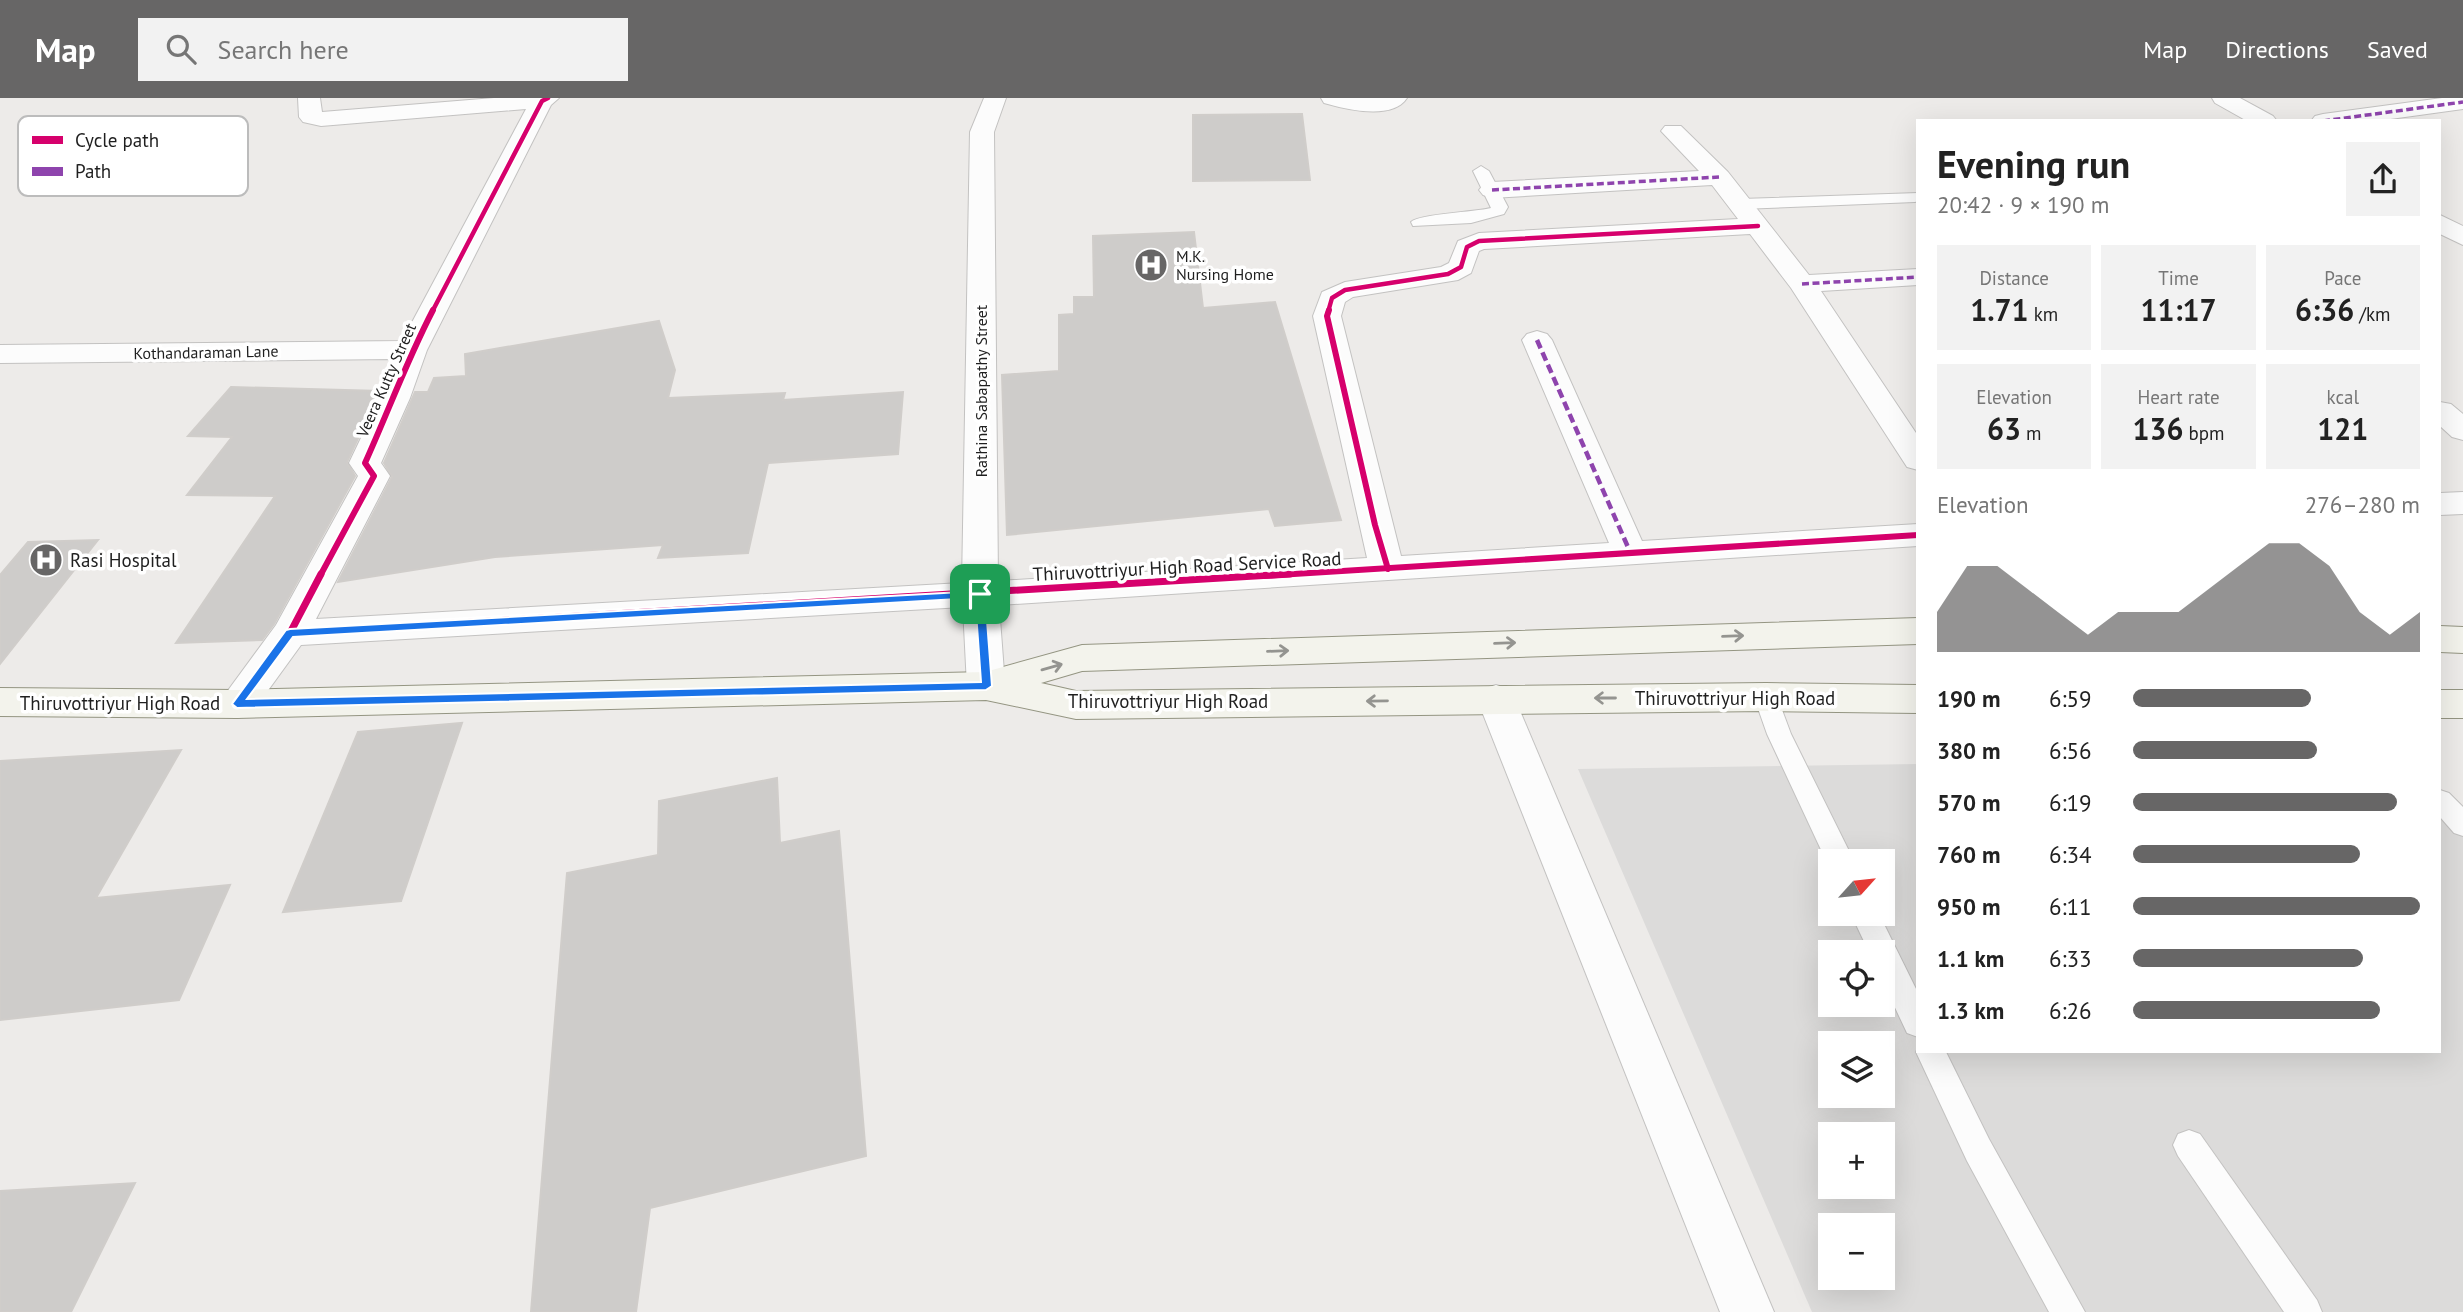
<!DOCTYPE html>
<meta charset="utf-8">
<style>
:root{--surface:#fff;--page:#f2f2f2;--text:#222;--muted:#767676;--accent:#676666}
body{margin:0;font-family:"PT Sans",sans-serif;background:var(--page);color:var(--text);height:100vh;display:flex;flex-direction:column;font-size:26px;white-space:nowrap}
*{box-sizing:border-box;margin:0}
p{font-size:23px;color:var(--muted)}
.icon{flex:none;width:38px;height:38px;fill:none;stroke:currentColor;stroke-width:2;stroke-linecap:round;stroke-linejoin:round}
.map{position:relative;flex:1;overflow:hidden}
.sheet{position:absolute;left:1916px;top:21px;width:525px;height:934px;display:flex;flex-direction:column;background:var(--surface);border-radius:0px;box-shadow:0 7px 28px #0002}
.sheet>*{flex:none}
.needle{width:46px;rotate:63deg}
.tools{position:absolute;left:1818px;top:751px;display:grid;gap:14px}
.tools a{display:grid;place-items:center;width:77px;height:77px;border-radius:0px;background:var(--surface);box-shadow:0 7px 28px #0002;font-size:35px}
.pin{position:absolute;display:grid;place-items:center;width:60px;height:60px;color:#fff;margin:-30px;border-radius:14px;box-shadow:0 4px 10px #0006}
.round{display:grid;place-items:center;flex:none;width:74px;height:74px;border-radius:0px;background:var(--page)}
.overview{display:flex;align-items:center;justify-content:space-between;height:119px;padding:0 21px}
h1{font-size:38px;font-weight:800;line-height:52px}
.stats{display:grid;grid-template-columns:repeat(3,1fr);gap:10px;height:119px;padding:7px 21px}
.stats div{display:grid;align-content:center;border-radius:0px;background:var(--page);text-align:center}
.stats b{font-size:30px;font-weight:800}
.stats small{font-size:19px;font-weight:400}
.stats p{font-size:19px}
.chart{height:196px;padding:14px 21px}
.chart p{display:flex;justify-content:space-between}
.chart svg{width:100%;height:126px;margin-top:7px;fill:var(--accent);opacity:.7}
ul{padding:0 21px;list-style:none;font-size:23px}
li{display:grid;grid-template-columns:112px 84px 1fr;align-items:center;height:52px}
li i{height:18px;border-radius:9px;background:var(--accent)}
header{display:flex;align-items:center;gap:42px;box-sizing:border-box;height:98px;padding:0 35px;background:var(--accent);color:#fff}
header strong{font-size:33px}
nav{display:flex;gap:38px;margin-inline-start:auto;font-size:24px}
.search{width:490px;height:63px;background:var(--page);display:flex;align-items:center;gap:18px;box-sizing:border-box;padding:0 24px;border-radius:0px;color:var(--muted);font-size:26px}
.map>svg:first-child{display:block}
</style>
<header>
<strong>Map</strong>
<div class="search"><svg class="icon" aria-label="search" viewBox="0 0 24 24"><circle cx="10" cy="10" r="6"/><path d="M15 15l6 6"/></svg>Search here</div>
<nav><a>Map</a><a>Directions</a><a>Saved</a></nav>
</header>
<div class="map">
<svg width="2463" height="1214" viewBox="0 0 2463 1214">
<rect width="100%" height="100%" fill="#edebe9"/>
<path fill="#dcdbda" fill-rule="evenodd" d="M1918 666V954H2440V703L2463 727V1214H1812L1578 671ZM1830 763H1883V816H1830ZM1830 854H1883V906H1830ZM1830 945H1883V998H1830ZM1830 1036H1883V1088H1830ZM1830 1127H1883V1180H1830Z"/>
<g fill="#ceccca" stroke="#d0cdca" stroke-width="2">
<path d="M1302 16 1310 82 1193 83V17Z"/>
<path d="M1194 134 1203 210 1275 204 1341 422 1275 428 1269 411 1007 437 1002 277 1059 273V217L1074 216V199H1094L1093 138Z"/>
<path d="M659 223 675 272 668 300 785 295 783 302 903 294 898 356 768 365 748 455 658 460 663 447 495 459 338 484 392 379 384 365 415 294H428L434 280 466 278 465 256Z"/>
<path d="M231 289 380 293 347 364 355 378 274 526 262 542 176 545 275 398 187 397 232 339 188 338Z"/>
<path d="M98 442 0 566V477L28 444Z"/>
<path d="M462 625 401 803 283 814 358 634Z"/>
<path d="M181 652 96 800 230 787 179 902 0 922V663Z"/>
<path d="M777 680 780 745 839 733 866 1058 650 1110 636 1214H531L567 775 658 757 659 703Z"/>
<path d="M135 1085 71 1214H0V1093Z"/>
</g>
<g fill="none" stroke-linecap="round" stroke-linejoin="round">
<defs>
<g id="service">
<path d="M1481 68 1489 73 1508 109 1504 116 1471 125 1413 128 1411 124C1419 116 1475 114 1491 110L1473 73Z"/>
<path d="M1918 95V103L1915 104 1741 111 1733 106 1741 101Z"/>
<path d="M1766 590 1775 593 1791 636 1854 763H1830V771L1767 636 1754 599 1757 593Z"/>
<path d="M2440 692 2449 695 2463 709V738L2454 735 2440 719Z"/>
<path d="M1851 816H1879L1918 895V939L1907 935 1883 884V854H1869Z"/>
<path d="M1918 949V954H1946L1989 1041 2085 1214H2049L1967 1063 1916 954Z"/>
<path d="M2189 1032 2200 1036 2317 1202 2322 1214H2284L2178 1058 2173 1047 2178 1036Z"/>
</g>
<g id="minor">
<path d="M298 0H320L322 14 494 0H559L551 7 427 252 410 300 381 365 390 378 316 521 962 485 970 34 984 0H1006L994 34 998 483 1367 460 1313 218 1322 194 1345 184 1441 169 1449 165 1458 143 1479 135 1738 121 1712 87 1492 100 1483 97 1479 92 1483 87 1492 84 1699 73 1661 33 1665 28H1681L1728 74 1809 177 1918 171V187L1821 193 1918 338V372L1907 369 1791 190 1750 136 1484 151 1479 153 1471 175 1458 182 1353 199 1345 204 1341 218 1401 458 1609 445 1522 242 1527 236 1537 233 1547 236 1552 242 1642 443 1918 426V448L999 507 1005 588 999 598 986 602 973 598 967 588 963 509 301 547 251 616 237 620 223 616 218 606 276 527 358 378 349 365 380 300 394 261 0 265V247L402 243 526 11 321 28 303 24 299 19Z"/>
<path d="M1321 0H1407C1392 23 1345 11 1324 5Z"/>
<path d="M2212 0H2240L2273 18 2277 23H2247L2215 5Z"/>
<path d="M2442 0H2463V11L2376 23H2311L2315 18 2323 16Z"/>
<path d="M2440 117 2463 128V147L2440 136Z"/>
<path d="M2440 304 2451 306 2463 316V342L2452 339 2440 328Z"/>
<path d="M2463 394V416L2440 417V395Z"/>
<path d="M1496 587 1510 591 1515 601 1774 1214H1720L1477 601 1482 591Z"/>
</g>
<g id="secondary">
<path d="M1918 520V546L1082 573 1041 585 1076 593 1766 585 1918 587V615L1766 613 1076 621 986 602 237 620 0 618V590L237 592 985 574 1082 547Z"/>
<path d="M2440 528 2463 529V555L2440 554Z"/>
<rect x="2440" y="592" width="23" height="28"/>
</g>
</defs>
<use href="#service" stroke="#c3c2c1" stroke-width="2"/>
<use href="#minor" stroke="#c3c2c1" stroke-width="2"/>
<use href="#secondary" stroke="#949582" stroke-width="2"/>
<use href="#service" fill="#fcfcfc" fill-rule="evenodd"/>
<use href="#minor" fill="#fcfcfc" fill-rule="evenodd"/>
<use href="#secondary" fill="#f3f3ec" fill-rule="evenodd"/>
<g stroke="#8e44ad" stroke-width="3.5" stroke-dasharray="7 3.5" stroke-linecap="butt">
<path d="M2323 23 2463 4"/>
<path d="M1492 92 1719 79"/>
<path d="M1802 186 1918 179"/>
</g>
<path stroke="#8e44ad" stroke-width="4.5" stroke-dasharray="9 4.5" stroke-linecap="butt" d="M1537 242 1631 456"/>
<defs>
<g id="cycleway-far2">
<path d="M432 214 542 3 548 0"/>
<path d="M1328 214 1332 200 1345 192 1448 176 1461 169 1467 149 1479 143 1758 128"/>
</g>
<g id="cycleway-far1">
<path d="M1329 212 1327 218 1375 427 1388 471"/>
<path d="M320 478 374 378 365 365C388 314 407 262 433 212"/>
<path d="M1262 478 1918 437"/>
</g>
<g id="cycleway">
<path d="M290 535 1290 476"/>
<path d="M237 606 290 535 321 476"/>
</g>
</defs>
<use href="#cycleway-far2" stroke="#fff" stroke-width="7"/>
<use href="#cycleway-far1" stroke="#fff" stroke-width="10"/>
<use href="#cycleway" stroke="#fff" stroke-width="11"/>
<use href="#cycleway-far2" stroke="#d6006c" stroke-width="4.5"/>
<use href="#cycleway-far1" stroke="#d6006c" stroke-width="6"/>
<use href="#cycleway" stroke="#d6006c" stroke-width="7"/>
</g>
<defs><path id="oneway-shaft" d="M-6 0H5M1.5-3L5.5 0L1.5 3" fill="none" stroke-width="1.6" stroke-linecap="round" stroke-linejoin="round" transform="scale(1.75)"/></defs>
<g stroke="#949490">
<use href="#oneway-shaft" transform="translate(1733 538) rotate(-2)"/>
<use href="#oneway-shaft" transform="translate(1505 545) rotate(-2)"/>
<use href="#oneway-shaft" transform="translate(1278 553) rotate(-2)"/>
<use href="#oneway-shaft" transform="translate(1052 569) rotate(-16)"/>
<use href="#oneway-shaft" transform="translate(1605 600) rotate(180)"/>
<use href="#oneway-shaft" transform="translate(1377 603) rotate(179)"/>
</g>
<path fill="#1a73e8" stroke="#fff" stroke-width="2" fill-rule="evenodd" d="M980 493 985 496 992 588 986 592 237 610 232 606 286 532 290 531ZM975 500 981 584 247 601 293 539Z"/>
<defs>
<symbol id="hospital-disc" viewBox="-11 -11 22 22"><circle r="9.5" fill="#676666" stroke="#fff"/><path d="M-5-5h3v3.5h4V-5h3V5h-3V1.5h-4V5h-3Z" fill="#fff"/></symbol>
</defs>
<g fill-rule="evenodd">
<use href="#hospital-disc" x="1132" y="148" width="38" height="38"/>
<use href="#hospital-disc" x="27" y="443" width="38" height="38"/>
</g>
<g text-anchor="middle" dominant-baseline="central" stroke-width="7" stroke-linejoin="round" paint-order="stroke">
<g font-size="16" fill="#1f1f1f" stroke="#fff" text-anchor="start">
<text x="1176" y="158">M.K.<tspan x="1176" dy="18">Nursing Home</tspan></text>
</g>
<g font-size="16" fill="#1f1f1f" stroke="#fff">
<text transform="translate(206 254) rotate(-1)">Kothandaraman Lane</text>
<text transform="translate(386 282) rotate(-66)">Veera Kutty Street</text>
<text transform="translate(981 293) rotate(-90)">Rathina Sabapathy Street</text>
</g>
<g font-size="19" fill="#1f1f1f" stroke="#fff" text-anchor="start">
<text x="70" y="462">Rasi Hospital</text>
</g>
<g font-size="19" fill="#1f1f1f" stroke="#fff">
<text transform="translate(1187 468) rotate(-3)">Thiruvottriyur High Road Service Road</text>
<text x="1735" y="600">Thiruvottriyur High Road</text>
<text x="1168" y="603">Thiruvottriyur High Road</text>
<text x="120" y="605">Thiruvottriyur High Road</text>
</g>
</g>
<rect x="18" y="18" width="230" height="80" rx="10" fill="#fff" stroke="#bcbcbc" stroke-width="2"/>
<rect x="32" y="38" width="31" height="8" fill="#d6006c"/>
<rect x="32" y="69" width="31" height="9" fill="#8e44ad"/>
<g font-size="19" fill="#1f1f1f">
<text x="75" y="49">Cycle path</text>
<text x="75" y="80">Path</text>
</g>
</svg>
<div class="tools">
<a><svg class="needle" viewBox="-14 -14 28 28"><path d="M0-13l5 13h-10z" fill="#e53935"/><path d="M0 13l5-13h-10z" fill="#767676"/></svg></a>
<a><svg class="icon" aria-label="locate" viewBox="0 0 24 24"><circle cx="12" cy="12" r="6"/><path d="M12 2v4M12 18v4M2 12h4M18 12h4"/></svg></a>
<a><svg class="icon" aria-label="layers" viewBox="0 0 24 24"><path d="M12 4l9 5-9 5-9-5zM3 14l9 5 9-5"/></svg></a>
<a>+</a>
<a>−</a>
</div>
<div class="pin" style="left:980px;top:496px;background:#1e9e55"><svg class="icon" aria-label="arrive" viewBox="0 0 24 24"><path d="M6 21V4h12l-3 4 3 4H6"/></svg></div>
<section class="sheet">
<div class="overview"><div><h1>Evening run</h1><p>20:42 · 9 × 190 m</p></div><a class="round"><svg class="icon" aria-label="share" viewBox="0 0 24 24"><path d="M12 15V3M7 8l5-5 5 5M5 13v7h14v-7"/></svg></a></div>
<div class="stats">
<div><p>Distance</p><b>1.71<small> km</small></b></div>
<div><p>Time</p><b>11:17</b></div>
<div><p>Pace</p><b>6:36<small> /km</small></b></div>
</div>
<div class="stats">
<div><p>Elevation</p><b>63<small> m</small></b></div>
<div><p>Heart rate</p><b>136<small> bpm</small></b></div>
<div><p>kcal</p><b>121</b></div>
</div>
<div class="chart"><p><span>Elevation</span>276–280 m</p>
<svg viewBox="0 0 160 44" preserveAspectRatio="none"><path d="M0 44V30L10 14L20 14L30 22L40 30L50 38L60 30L70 30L80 30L90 22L100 14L110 6L120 6L130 14L140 30L150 38L160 30V44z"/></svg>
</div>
<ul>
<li><b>190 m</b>6:59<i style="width:62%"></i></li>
<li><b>380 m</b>6:56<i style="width:64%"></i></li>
<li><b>570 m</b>6:19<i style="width:92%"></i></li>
<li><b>760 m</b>6:34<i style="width:79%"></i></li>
<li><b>950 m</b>6:11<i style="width:100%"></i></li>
<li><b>1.1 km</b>6:33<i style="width:80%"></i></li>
<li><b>1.3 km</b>6:26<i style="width:86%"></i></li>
</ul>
</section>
</div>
